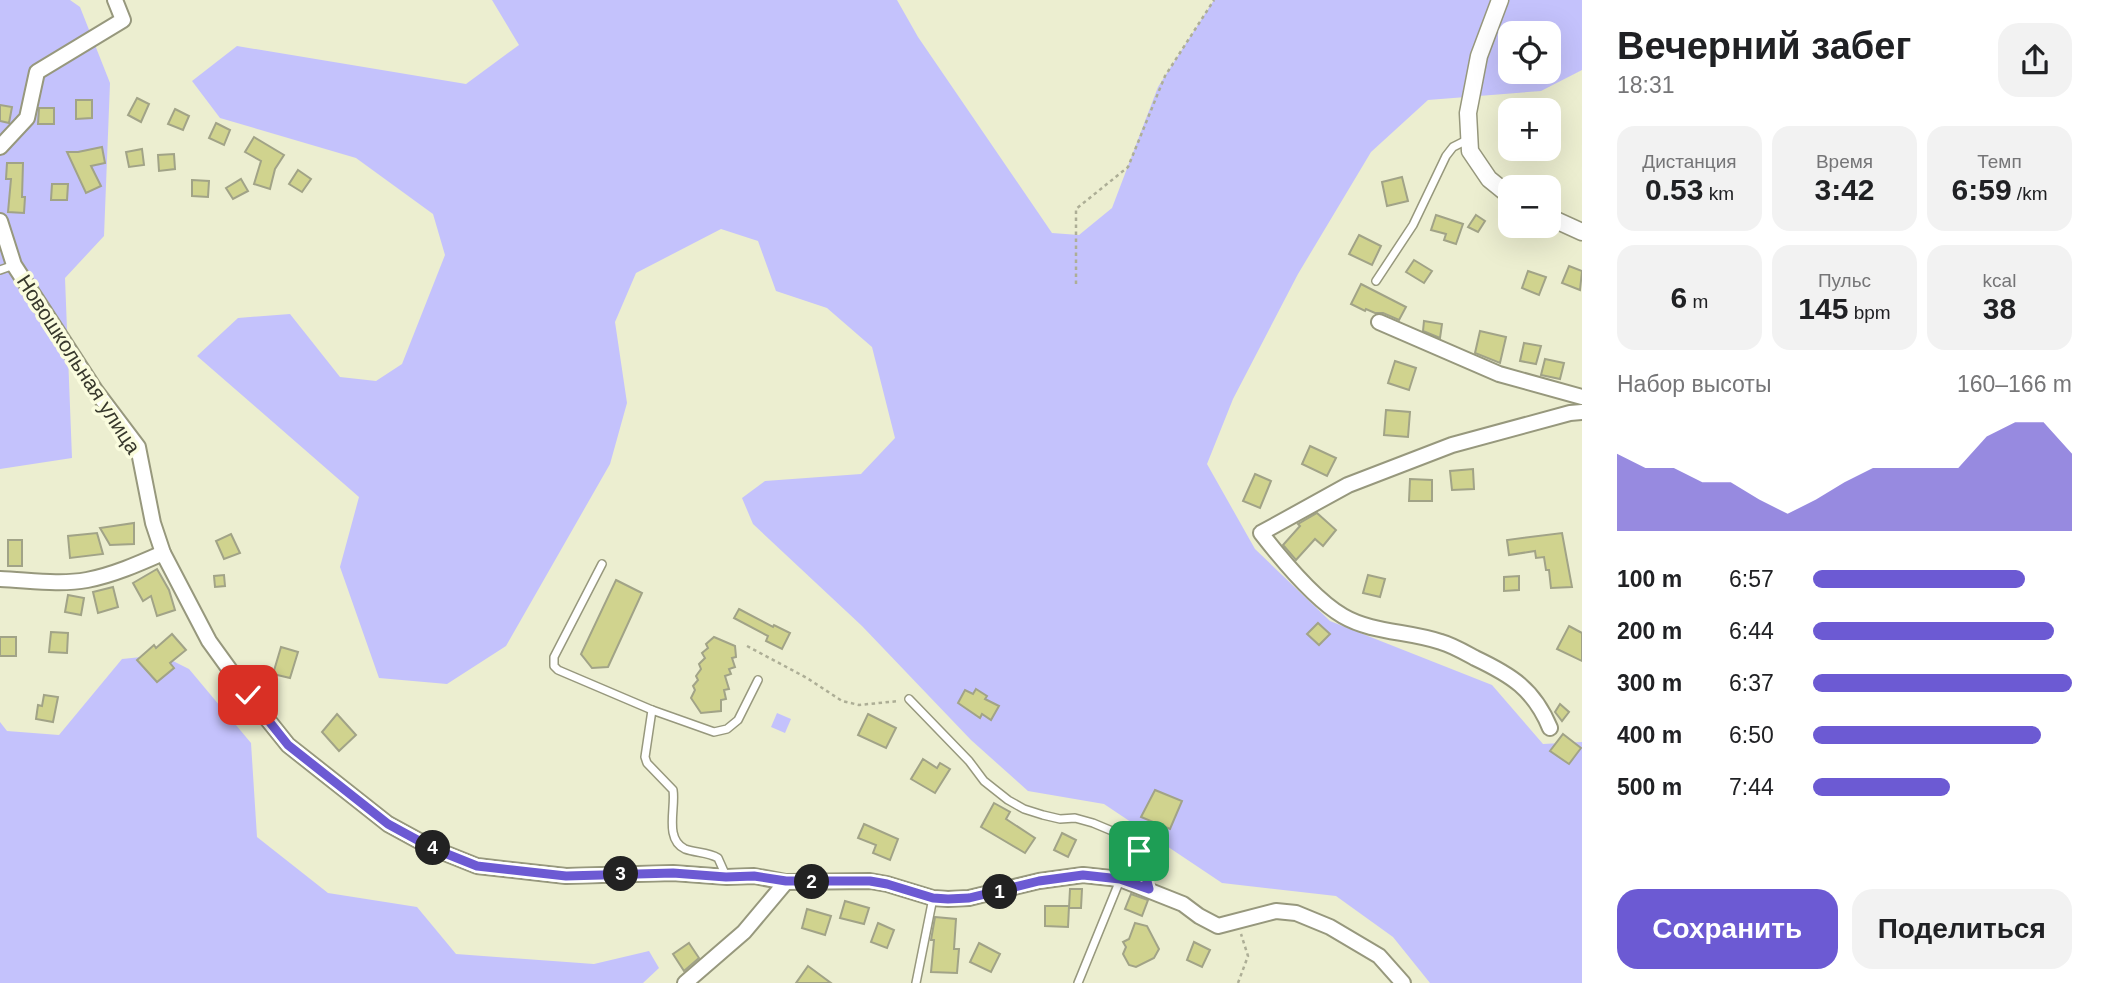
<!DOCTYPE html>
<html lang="ru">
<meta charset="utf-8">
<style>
:root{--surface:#fff;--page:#f2f2f2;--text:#202124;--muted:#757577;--accent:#6c5ad3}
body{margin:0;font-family:Arial,sans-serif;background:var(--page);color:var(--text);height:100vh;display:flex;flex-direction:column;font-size:26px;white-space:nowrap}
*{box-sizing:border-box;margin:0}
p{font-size:23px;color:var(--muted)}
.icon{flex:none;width:38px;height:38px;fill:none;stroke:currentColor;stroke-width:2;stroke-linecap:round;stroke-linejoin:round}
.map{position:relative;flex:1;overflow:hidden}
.side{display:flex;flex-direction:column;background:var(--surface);width:525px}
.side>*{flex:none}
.controls{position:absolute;left:1498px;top:21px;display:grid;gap:14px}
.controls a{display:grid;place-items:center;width:63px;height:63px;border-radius:14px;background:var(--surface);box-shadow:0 7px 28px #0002;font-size:35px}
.pin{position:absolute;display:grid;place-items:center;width:60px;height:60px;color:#fff;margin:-30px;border-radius:14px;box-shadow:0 4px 10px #0006}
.km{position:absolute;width:35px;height:35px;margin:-18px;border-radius:50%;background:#222;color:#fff;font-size:19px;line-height:35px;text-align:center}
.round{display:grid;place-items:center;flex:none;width:74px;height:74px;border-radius:21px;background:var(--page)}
.headline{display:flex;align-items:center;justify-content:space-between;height:119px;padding:0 35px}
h1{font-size:38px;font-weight:700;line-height:52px}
.figures{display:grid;grid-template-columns:repeat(3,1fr);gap:10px;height:119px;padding:7px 35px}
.figures div{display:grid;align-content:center;border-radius:18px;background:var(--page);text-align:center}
.figures b{font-size:30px;font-weight:700}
.figures small{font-size:19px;font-weight:400}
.figures p{font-size:19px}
.chart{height:196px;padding:14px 35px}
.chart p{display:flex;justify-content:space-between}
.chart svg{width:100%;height:126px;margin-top:7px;fill:var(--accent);opacity:.7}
.cta{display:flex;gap:14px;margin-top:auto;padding:14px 35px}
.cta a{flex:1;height:80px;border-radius:21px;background:var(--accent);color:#fff;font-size:28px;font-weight:700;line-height:80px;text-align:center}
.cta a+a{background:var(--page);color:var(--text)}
ul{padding:0 35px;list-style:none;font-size:23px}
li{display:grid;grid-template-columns:112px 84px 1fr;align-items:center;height:52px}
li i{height:18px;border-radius:9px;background:var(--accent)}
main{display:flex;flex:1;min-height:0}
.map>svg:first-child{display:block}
</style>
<main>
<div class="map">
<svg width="1582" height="983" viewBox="0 0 1582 983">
<rect width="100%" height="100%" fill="#eceed0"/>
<g fill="#c4c2fc" fill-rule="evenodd">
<path d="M0 0H70L80 7 110 83 104 236 65 278 72 458 0 469Z"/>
<path d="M492 0H897L918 37 1052 233 1079 235 1112 208 1158 87 1214 0H1582V70L1541 91 1428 100 1371 152 1298 274 1233 399 1207 464 1255 549 1330 621 1492 685 1543 744 1582 742V983H1430L1393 937 1336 896 1222 883 1104 804 1028 791 971 740 862 626 753 524 742 498 765 481 861 474 895 438 872 347 827 308 776 291 758 241 721 229 636 273 615 322 627 403 610 464 506 646 447 684 379 678 340 567 359 497 197 356 238 318 290 314 340 377 376 381 402 364 445 255 433 214 356 158 220 118 192 81 237 46 466 84 519 45ZM1510 33H1549V72H1510Z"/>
<path d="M161 655 189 669 251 743 257 837 328 893 417 907 456 954 594 964 649 951 659 968 643 983H0V722L7 731 59 735 122 659Z"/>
<path d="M777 713 791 719 785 733 771 727Z"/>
</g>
<g fill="#d0d38e" stroke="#a1a387" stroke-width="2">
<path d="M137 98 149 104 141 122 128 115Z"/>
<path d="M76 100H92V118L76 119Z"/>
<path d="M0 105 12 107 9 123 0 121Z"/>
<path d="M39 108H54V124H38Z"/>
<path d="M175 109 189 116 183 130 168 124Z"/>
<path d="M216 123 230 130 224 145 209 138Z"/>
<path d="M254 137 284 155 275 169 270 189 254 184 261 161 245 152Z"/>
<path d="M102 147 105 163 91 166 101 186 86 193 67 152H78Z"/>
<path d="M142 149 144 165 129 167 126 152Z"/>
<path d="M174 154 175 169 159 171 158 155Z"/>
<path d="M7 163H23L22 197H25L24 213 8 212 11 179H6Z"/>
<path d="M298 170 311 179 302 192 289 184Z"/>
<path d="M1402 177 1408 201 1387 206 1382 182Z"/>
<path d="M241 179 248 191 233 199 226 188Z"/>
<path d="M192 180 209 181 208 197 192 196Z"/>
<path d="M52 184H68L67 200H51Z"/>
<path d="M1436 215 1463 224 1456 244 1444 240 1446 234 1431 230Z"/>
<path d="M1476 215 1485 221 1478 232 1468 227Z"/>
<path d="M1359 235 1381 246 1372 265 1349 254Z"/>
<path d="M1414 260 1432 271 1424 283 1406 272Z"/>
<path d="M1569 266 1582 271 1580 290 1562 283Z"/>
<path d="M1528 271 1546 277 1539 295 1522 288Z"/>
<path d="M1361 284 1406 307 1399 320 1383 313H1375L1366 309 1365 311 1351 304Z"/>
<path d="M1424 321 1442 324 1440 338 1423 331Z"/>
<path d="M1480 331 1506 337 1500 363 1475 353Z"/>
<path d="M1524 343 1541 346 1536 364 1520 361Z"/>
<path d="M1545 359 1564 363 1560 379 1541 375Z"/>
<path d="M1395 361 1416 368 1409 390 1388 383Z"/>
<path d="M1386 410 1410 412 1408 437 1384 435Z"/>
<path d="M1310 446 1336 458 1327 476 1302 464Z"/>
<path d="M1473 469 1474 489 1452 490 1450 471Z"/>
<path d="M1255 474 1271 481 1260 508 1243 501Z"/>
<path d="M1410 479 1432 480V501H1409Z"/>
<path d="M1317 513 1336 530 1323 546 1315 539 1296 560 1283 545 1300 526 1298 524Z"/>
<path d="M134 523V544L110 545 100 528Z"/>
<path d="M97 533 103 554 70 558 68 536Z"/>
<path d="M1562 533 1572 587 1551 588 1549 570H1546L1544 557 1536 558 1535 551 1509 555 1507 540Z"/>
<path d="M231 534 240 553 224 559 216 541Z"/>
<rect x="8" y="540" width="14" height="26"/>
<path d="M157 569 169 590 175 610 157 616 151 596 143 601 133 583Z"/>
<path d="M224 575 225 586 215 587 214 576Z"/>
<path d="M1368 575 1385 579 1380 597 1363 593Z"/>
<path d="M1519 576V590L1504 591V577Z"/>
<path d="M616 580 642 593 608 667 592 668 581 654Z"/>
<path d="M113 587 118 607 98 613 93 592Z"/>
<path d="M68 595 84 598 81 615 65 612Z"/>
<path d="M739 609 773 627 774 625 790 633 782 649 766 641 768 636 734 618Z"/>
<path d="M1318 623 1330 634 1319 645 1307 634Z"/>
<path d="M1569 626 1582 633V661L1557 649Z"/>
<path d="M51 632 68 633 67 653 49 652Z"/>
<path d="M172 634 186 650 170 663 174 668 157 682 137 660 154 645 156 648Z"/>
<rect x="0" y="637" width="16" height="19"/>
<path d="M714 637 735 646 736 657 732 658 735 667 729 669 731 674 725 676 729 689 724 690 726 699 721 700V711L701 713 691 698 695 690 693 686 698 680 696 676 701 669 699 664 705 658 702 653 708 648 706 644Z"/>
<path d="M281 647 298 652 290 678 273 674Z"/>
<path d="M976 689 987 696 985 699 999 706 991 720 982 714 980 718 958 703 965 690 973 694Z"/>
<path d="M44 695 58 697 53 722 36 719 38 705 42 706Z"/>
<path d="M1560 704 1569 712 1562 721 1555 712Z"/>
<path d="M337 714 356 735 339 751 322 732Z"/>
<path d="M868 714 896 728 886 748 858 735Z"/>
<path d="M1563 734 1581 748 1569 764 1550 751Z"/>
<path d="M923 759 937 768 940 763 950 769 935 793 911 779Z"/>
<path d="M1155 790 1182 801 1170 829 1141 817Z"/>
<path d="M994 803 1010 812 1006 819 1035 838 1025 853 981 827Z"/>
<path d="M864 824 898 839 890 860 873 853 876 845 858 838Z"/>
<path d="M1062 833 1076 840 1068 857 1054 850Z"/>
<path d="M1070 889H1082L1081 908H1069Z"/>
<path d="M1131 894 1148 900 1142 916 1125 909Z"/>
<path d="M845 901 869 908 864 924 840 918Z"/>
<path d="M1045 906H1069L1068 927 1045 926Z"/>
<path d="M807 909 831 916 825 935 802 928Z"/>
<path d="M935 917 956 919 954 949H959L957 973 931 972 934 940H931Z"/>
<path d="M878 923 894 930 887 948 871 942Z"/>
<path d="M1135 923 1147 926 1159 949 1154 958 1136 967 1129 965 1123 954 1126 947 1123 942 1129 939Z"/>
<path d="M1194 942 1210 950 1202 967 1187 960Z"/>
<path d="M689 943 699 958 684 971 673 954Z"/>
<path d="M979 943 1000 954 991 972 970 962Z"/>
<path d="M808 966 831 983H796Z"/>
</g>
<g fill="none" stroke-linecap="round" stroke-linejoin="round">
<defs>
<g id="service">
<path d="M0 270 14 265"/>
<path d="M1376 281 1413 225 1446 156 1453 147 1469 139"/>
<path d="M602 564 554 657V666L558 670 652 710"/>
<path d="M909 699 969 761 984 781 1008 800 1024 809 1043 815 1060 819 1075 818 1093 823 1129 838 1139 851 1149 889"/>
<path d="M726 876 718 858C708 852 696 853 685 849 664 839 676 808 673 790L647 763 645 757 652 710 714 732 727 729 738 720 758 680"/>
<path d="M916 983 933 898"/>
<path d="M1078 983 1120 880"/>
</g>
<g id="minor">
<path d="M0 147 27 118 37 72 123 20 115 0"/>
<path d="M0 221 14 265 95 390 138 447 153 523 163 553 209 641 248 695 288 745 388 824 432 848 477 866 566 876 673 873 727 877 754 876 786 882 870 881 887 884 933 898 948 899 969 898 1039 881 1083 875 1120 879 1183 904 1199 916 1218 926 1276 911 1296 913 1330 927 1379 956 1403 983"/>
<path d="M1379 322 1499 374 1582 397"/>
<path d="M0 579C28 580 59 585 87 580 113 575 138 564 163 553"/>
<path d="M1550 728C1534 689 1511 675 1475 658 1464 652 1452 645 1441 642 1410 631 1372 633 1343 616 1314 599 1282 560 1261 533L1348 485 1452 445 1570 413 1582 412"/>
<path d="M685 983 744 932 786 882"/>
</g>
<g id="tertiary">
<path d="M1500 0 1479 56 1468 113 1470 151 1489 179 1510 196"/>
<path d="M1549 217 1582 232"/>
</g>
</defs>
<use href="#service" stroke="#97987d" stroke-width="10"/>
<use href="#minor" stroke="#97987d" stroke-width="18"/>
<use href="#tertiary" stroke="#97987d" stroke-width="19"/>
<g stroke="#adae96" stroke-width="2.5" stroke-dasharray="3.5 3.5" stroke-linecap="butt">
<path d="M1076 284V209L1128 167 1165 76 1214 0"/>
<path d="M747 646 807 678 842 701 859 705 899 701"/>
<path d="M1238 983 1248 956 1241 934"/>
</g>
<use href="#service" stroke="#fff" stroke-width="7"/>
<use href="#minor" stroke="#fff" stroke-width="14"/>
<use href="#tertiary" stroke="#fff" stroke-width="16"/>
</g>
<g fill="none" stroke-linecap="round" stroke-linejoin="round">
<defs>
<path id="route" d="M248 695 288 745 388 824 432 848 477 866 566 876 673 873 726 877 754 876 786 881H870L887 884 933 898 948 899 969 898 1039 881 1083 875 1120 879 1149 889 1139 851"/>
</defs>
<use href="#route" stroke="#fff" stroke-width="14"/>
<use href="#route" stroke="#6c5ad3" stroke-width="9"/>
</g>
<g text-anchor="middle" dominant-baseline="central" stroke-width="7" stroke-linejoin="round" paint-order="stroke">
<g font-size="21" fill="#37382c" stroke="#fafcde">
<text transform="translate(79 364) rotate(57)">Новошкольная улица</text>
</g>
</g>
</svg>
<div class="controls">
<a><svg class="icon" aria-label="locate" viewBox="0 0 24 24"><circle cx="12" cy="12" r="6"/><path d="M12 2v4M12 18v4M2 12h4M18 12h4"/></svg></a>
<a>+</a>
<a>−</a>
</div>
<div class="pin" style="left:1139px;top:851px;background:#1e9e55"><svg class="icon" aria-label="arrive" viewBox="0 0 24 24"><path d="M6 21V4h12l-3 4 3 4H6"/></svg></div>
<div class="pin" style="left:248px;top:695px;background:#d93025"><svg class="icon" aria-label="check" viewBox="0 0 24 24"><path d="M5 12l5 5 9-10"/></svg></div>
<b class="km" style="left:1000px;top:892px">1</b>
<b class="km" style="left:812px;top:882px">2</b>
<b class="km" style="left:621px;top:874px">3</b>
<b class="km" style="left:433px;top:848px">4</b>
</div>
<section class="side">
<div class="headline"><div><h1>Вечерний забег</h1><p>18:31</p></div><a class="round"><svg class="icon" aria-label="share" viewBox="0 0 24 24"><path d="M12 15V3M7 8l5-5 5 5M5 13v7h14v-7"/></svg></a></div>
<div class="figures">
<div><p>Дистанция</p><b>0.53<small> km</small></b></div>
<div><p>Время</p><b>3:42</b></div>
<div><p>Темп</p><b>6:59<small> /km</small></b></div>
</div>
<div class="figures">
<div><b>6<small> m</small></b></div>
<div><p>Пульс</p><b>145<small> bpm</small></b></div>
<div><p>kcal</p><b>38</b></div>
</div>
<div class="chart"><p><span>Набор высоты</span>160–166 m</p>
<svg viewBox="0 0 160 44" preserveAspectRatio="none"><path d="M0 44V17L10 22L20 22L30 27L40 27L50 33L60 38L70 33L80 27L90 22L100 22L110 22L120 22L130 11L140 6L150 6L160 17V44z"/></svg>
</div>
<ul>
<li><b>100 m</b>6:57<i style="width:82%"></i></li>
<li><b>200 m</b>6:44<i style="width:93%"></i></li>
<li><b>300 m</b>6:37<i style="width:100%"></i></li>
<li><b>400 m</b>6:50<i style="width:88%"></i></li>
<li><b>500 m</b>7:44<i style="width:53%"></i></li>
</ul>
<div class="cta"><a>Сохранить</a><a>Поделиться</a></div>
</section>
</main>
